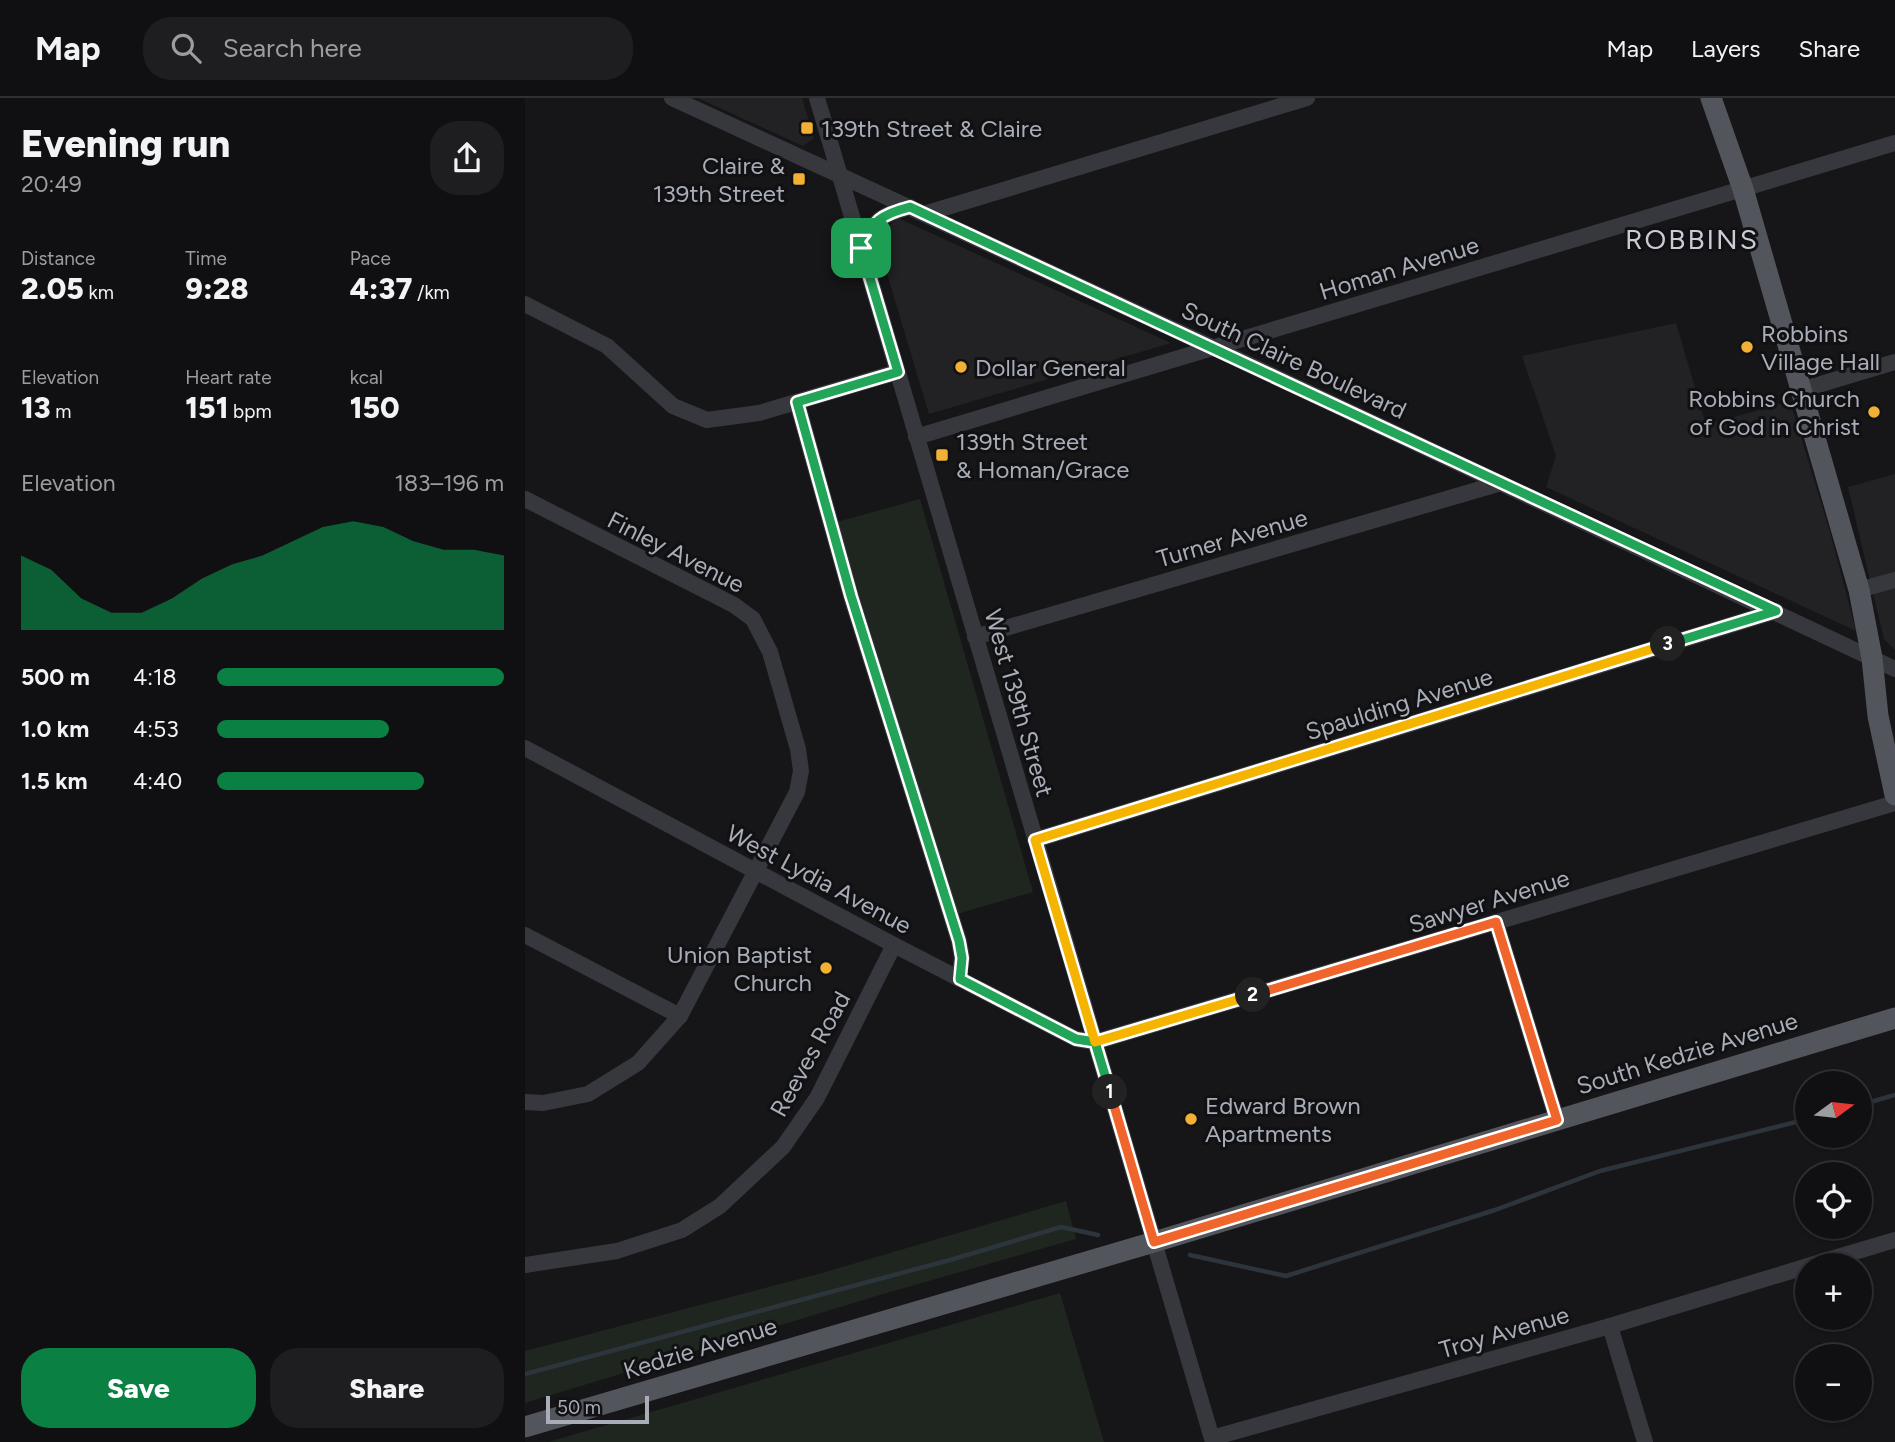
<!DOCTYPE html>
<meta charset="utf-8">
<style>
:root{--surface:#101012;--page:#1e1e20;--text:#f1f3f6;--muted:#9c9d9f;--line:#303032;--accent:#0b8043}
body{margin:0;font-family:Figtree,sans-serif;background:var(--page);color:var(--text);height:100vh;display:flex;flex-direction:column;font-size:26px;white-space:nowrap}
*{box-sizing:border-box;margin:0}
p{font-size:23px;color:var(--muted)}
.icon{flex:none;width:38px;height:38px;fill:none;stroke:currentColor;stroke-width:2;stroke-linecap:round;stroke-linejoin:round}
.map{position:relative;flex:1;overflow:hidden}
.panel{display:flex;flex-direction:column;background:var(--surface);width:525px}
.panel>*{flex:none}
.needle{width:46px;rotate:75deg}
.fabs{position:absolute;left:1270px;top:973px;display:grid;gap:14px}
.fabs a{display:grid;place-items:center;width:77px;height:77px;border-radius:50%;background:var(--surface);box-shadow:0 2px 5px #0004,0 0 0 2px var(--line);font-size:35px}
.scale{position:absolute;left:21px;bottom:18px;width:103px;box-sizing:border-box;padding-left:7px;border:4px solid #a8adb8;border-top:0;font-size:19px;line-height:24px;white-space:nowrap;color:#a8adb8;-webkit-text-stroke:5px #111113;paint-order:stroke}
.pin{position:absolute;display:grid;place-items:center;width:60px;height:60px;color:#fff;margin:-30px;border-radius:14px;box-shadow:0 4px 10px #0006}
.km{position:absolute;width:35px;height:35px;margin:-18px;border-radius:50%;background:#222;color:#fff;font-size:19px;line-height:35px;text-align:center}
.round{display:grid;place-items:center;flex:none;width:74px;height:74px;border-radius:28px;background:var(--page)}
.summary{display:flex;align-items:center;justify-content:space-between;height:119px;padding:0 21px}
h1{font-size:38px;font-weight:800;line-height:52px}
.figures{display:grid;grid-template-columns:repeat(3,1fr);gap:10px;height:119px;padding:7px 21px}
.figures div{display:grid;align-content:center}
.figures b{font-size:30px;font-weight:800}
.figures small{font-size:19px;font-weight:400}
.figures p{font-size:19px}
.chart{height:196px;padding:14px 21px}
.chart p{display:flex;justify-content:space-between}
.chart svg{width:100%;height:126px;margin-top:7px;fill:var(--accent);opacity:.7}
.button{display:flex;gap:14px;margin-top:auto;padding:14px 21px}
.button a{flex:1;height:80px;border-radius:28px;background:var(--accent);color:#fff;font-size:28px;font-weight:800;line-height:80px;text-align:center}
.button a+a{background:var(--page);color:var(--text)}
ul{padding:0 21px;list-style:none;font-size:23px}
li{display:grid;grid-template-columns:112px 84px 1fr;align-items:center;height:52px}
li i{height:18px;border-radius:9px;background:var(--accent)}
header{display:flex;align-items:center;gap:42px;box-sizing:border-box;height:98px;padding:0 35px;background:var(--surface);border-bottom:2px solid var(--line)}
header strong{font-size:33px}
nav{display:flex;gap:38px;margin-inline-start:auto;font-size:24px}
.search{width:490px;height:63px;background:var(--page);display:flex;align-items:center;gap:18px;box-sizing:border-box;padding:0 24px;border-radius:28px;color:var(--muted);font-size:26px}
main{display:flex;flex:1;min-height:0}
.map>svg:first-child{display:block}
</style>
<header>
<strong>Map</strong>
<div class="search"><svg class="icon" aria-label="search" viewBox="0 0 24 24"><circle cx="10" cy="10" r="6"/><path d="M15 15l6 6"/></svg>Search here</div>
<nav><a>Map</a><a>Layers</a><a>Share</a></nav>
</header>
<main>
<section class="panel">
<div class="summary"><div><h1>Evening run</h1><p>20:49</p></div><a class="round"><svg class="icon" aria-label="share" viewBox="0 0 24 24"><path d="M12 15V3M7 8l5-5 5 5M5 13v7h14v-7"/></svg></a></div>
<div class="figures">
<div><p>Distance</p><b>2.05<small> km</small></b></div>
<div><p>Time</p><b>9:28</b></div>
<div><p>Pace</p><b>4:37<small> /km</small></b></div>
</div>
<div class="figures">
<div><p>Elevation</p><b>13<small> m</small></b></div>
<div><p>Heart rate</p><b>151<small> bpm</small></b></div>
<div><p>kcal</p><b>150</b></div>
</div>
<div class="chart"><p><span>Elevation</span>183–196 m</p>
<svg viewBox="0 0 160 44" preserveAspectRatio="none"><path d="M0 44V18L10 23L20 33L30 38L40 38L50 33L60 26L70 21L80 18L90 13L100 8L110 6L120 8L130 13L140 16L150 16L160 18V44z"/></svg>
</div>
<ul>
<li><b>500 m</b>4:18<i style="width:100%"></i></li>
<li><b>1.0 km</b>4:53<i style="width:60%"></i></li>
<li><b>1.5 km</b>4:40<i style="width:72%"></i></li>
</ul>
<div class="button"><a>Save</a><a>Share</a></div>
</section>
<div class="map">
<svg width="1370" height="1344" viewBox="0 0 1370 1344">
<rect width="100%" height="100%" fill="#161618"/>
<g fill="#222225">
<path d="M173 0H277L289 40 278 48Z"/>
<path d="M373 120 646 245 404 316 351 139Z"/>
<path d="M1151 225 1181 327 1265 303 1305 434 1331 533 1021 389 1031 358 997 258Z"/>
<path d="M1370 376V552L1359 541 1323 389Z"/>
</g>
<g fill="#1e261f">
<path d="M395 401 508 794 432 816 312 424Z"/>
<path d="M541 1103 551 1141 358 1196 0 1305V1253L297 1175Z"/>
<path d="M535 1195 579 1344H23Z"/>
</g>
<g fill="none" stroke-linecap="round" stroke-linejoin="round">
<g stroke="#2c353c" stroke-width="4.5">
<path d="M1335 1007 1370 997"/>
<path d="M665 1157 761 1178 970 1112 1075 1073 1283 1021"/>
<path d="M0 1276 425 1162 536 1129 573 1137"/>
</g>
<g stroke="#37383d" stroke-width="16">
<path d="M147 0 689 250 1370 571"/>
<path d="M292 0 688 1344"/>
<path d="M399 116 782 0"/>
<path d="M336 150C350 122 354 117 385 109"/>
<path d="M0 206 82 248 148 308 182 322 234 315 372 274"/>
<path d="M1276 292 1370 264"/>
<path d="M272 304 326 498 434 843 437 860 434 881"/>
<path d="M391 339 1370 45"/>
<path d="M0 401 209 507 228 521 245 554 273 651 276 673 272 694 155 918 113 965 63 996 18 1005 0 1004"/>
<path d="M1334 492 1370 482"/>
<path d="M450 539 976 385"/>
<path d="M0 650 369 847 551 941 570 944 1370 705"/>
<path d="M510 742 1251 513"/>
<path d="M971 824 1032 1022"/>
<path d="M0 837 155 918"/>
<path d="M0 1167 92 1153 157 1132 195 1108 258 1049 292 1000 369 847"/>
<path d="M1286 1167 1370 1142"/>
<path d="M1085 1228 1120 1344"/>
<path d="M687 1340 1085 1228 1283 1168"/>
</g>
<g stroke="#53555c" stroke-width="21">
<path d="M1186 0 1218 91 1334 492 1347 560 1353 618 1370 697"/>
<path d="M0 1329 629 1144 1370 920"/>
</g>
</g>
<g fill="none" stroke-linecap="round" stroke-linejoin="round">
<defs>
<path id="split-1" d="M336 150 373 274 272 304 326 498 434 843 437 860 435 881 551 941 570 944 585 994"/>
<path id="split-2" d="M585 994 629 1144 1032 1022 971 824 728 897"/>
<path id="split-3" d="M728 897 570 944 510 742 1143 546"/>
<path id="split-4" d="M336 150C350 122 354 117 385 109L1251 513 1143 546"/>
</defs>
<use href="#split-1" stroke="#fff" stroke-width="14"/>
<use href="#split-2" stroke="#fff" stroke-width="14"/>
<use href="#split-3" stroke="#fff" stroke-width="14"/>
<use href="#split-4" stroke="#fff" stroke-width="14"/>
<use href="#split-1" stroke="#22a559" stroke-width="9"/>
<use href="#split-2" stroke="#f0652b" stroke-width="9"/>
<use href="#split-3" stroke="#f5b400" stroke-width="9"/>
<use href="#split-4" stroke="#22a559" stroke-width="9"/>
</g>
<g fill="#f2b134" stroke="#111113" stroke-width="2.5">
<rect x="275" y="23" width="14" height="14" rx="3.5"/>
<rect x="267" y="74" width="14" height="14" rx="3.5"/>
<circle cx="1222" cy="249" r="7"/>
<circle cx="436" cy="269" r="7"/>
<circle cx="1349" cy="314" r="7"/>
<rect x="410" y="350" width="14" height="14" rx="3.5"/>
<circle cx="301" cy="870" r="7"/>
<circle cx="666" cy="1021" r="7"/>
</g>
<g text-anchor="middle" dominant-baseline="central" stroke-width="6" stroke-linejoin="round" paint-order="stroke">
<g font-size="24" fill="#a8adb8" stroke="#111113" text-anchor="start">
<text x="296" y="30">139th Street &amp; Claire</text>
<text x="260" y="67" text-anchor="end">Claire &amp;<tspan x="260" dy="28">139th Street</tspan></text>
<text x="1236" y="235">Robbins<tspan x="1236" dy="28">Village Hall</tspan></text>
<text x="450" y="269">Dollar General</text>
<text x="1335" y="300" text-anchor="end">Robbins Church<tspan x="1335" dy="28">of God in Christ</tspan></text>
<text x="431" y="343">139th Street<tspan x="431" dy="28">&amp; Homan/Grace</tspan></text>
<text x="287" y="856" text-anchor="end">Union Baptist<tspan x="287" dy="28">Church</tspan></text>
<text x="680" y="1007">Edward Brown<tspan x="680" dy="28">Apartments</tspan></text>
</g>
<g font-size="24" fill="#a8adb8" stroke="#111113">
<text transform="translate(874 170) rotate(-17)">Homan Avenue</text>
<text transform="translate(769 262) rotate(25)">South Claire Boulevard</text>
<text transform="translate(707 440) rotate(-16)">Turner Avenue</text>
<text transform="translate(151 454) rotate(27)">Finley Avenue</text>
<text transform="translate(494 605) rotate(74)">West 139th Street</text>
<text transform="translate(874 606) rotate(-17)">Spaulding Avenue</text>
<text transform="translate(294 781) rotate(28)">West Lydia Avenue</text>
<text transform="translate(964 803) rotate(-17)">Sawyer Avenue</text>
<text transform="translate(1162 955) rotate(-17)">South Kedzie Avenue</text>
<text transform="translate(285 956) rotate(-61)">Reeves Road</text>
<text transform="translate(979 1234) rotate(-16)">Troy Avenue</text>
<text transform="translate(175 1250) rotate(-17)">Kedzie Avenue</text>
</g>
<g font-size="28" letter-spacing="2" fill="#c9ccd4" stroke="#111113">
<text x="1167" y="141">ROBBINS</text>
</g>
</g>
</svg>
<div class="fabs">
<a><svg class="needle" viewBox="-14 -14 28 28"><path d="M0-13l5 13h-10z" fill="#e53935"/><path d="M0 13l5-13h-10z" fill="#9c9d9f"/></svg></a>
<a><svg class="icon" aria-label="locate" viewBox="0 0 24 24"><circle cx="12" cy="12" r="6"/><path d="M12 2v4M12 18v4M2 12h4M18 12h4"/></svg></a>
<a>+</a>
<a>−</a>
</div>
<div class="scale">50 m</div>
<div class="pin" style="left:336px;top:150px;background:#1e9e55"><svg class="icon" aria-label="arrive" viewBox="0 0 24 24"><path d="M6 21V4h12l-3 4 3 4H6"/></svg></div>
<b class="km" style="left:585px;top:994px">1</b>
<b class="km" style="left:728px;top:897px">2</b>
<b class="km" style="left:1143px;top:546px">3</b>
</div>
</main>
